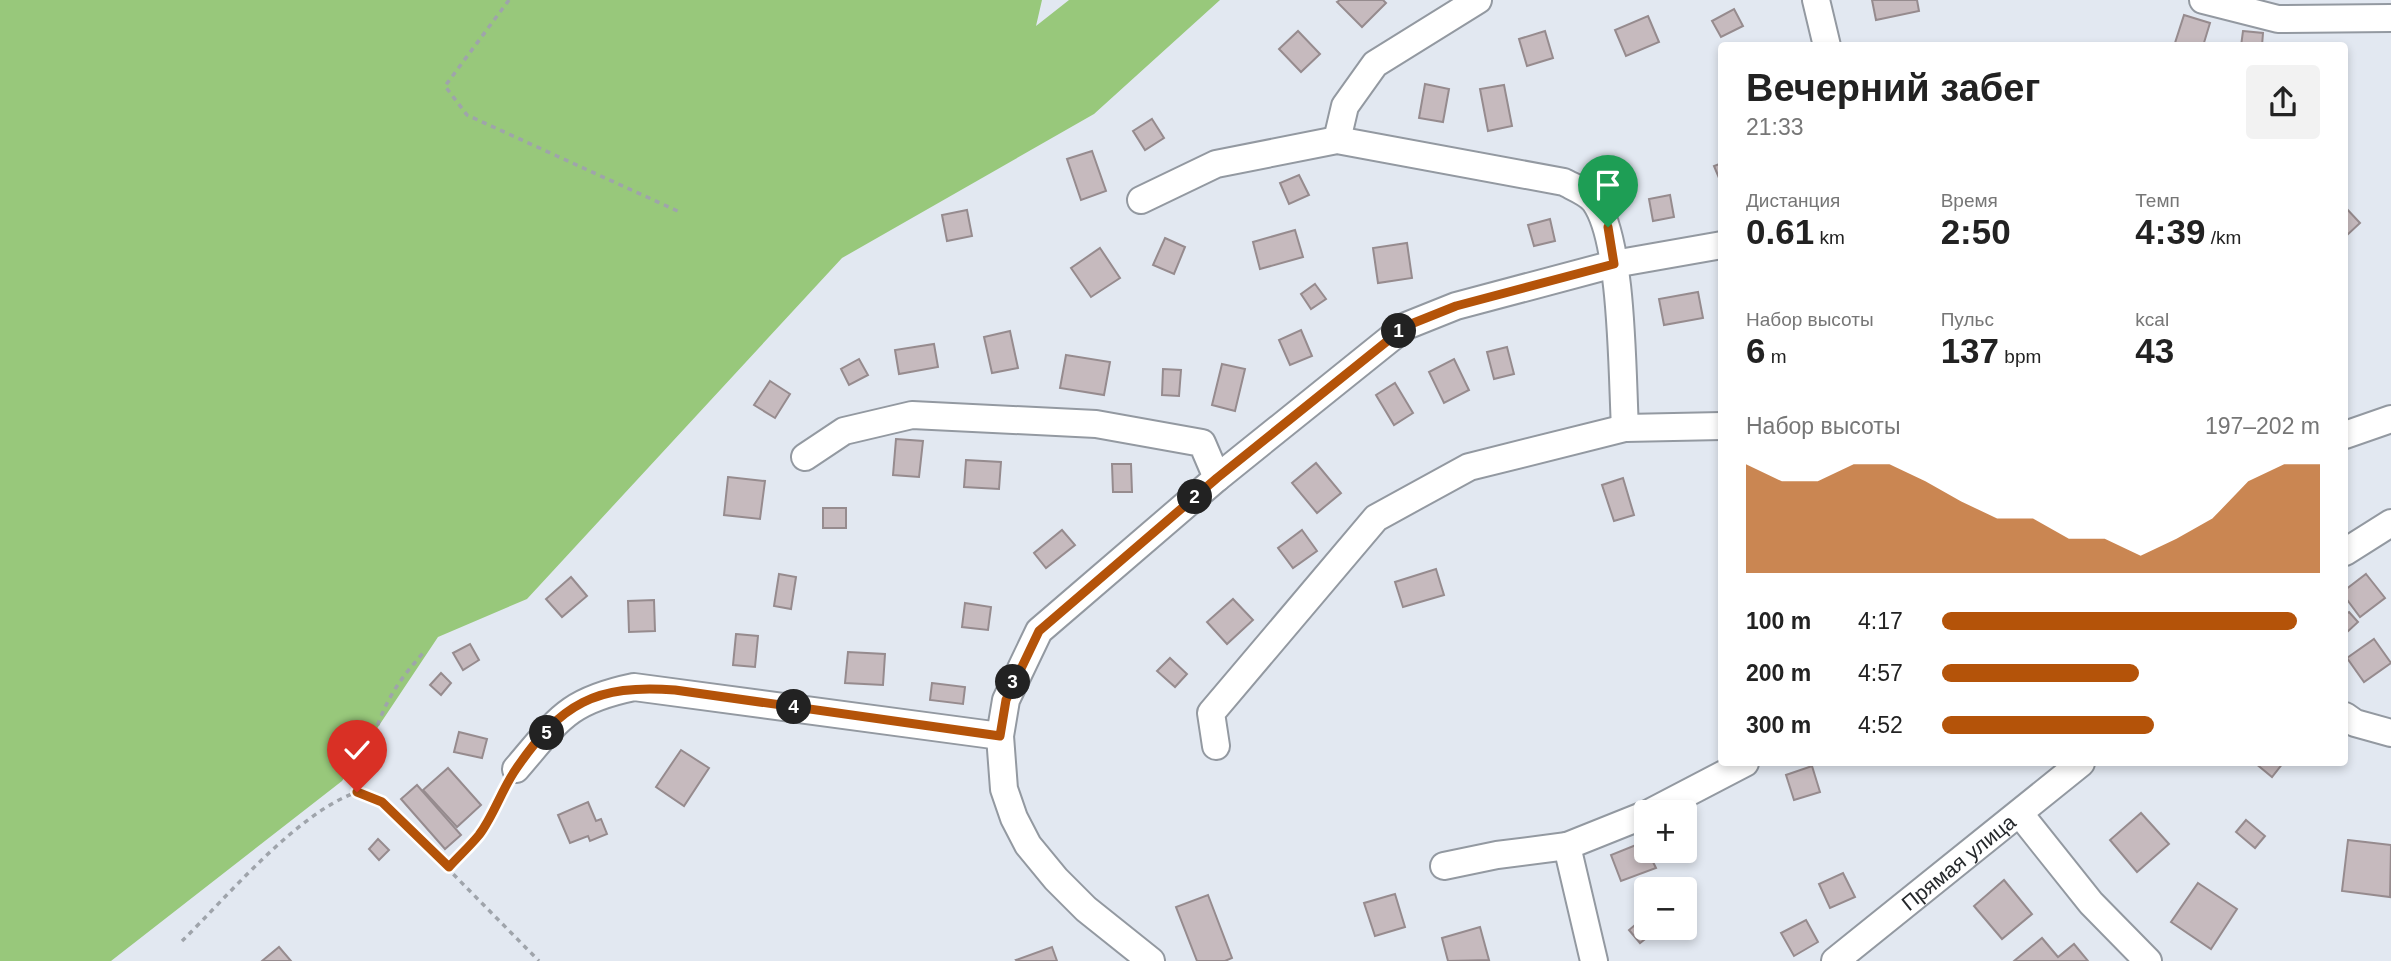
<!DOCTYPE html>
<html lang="ru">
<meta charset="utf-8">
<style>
:root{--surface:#fff;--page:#f2f2f2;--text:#222;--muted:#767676;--accent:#b45309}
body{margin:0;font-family:Arial,sans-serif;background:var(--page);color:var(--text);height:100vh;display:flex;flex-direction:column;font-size:26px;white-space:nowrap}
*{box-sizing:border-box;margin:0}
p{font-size:23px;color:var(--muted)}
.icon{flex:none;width:38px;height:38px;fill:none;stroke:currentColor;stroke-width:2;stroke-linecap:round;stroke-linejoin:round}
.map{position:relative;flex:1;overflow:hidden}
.side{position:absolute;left:1718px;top:42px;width:630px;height:724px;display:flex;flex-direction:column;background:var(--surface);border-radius:7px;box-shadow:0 4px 10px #0003}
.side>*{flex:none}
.tools{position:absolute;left:1634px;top:800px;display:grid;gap:14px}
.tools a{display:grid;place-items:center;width:63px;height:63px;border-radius:7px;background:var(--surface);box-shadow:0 4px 10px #0003;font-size:35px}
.pin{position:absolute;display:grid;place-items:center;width:60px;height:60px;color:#fff;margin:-72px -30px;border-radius:50% 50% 50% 0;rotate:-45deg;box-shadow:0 0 7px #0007}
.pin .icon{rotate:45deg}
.km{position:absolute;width:35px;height:35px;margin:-18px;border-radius:50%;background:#222;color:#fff;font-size:19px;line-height:35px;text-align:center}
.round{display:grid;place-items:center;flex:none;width:74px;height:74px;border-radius:7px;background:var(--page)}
.headline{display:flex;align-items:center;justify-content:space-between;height:119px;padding:0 28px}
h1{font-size:38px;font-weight:700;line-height:52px}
.figures{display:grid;grid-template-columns:repeat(3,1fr);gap:10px;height:119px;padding:7px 28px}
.figures div{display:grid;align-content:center}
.figures b{font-size:35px;font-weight:700}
.figures small{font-size:19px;font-weight:400}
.figures p{font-size:19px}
.chart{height:196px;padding:14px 28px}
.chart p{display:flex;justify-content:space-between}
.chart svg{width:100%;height:126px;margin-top:7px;fill:var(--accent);opacity:.7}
ul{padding:0 28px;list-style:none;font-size:23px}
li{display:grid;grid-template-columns:112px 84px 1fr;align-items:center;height:52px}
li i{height:18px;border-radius:9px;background:var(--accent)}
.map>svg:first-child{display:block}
</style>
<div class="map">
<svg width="2391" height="961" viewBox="0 0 2391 961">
<rect width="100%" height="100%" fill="#e2e8f1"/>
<path fill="#98c87b" d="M0 0H1042L1036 26 1069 0H1220L1094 114 842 258 527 599 438 637 342 781 111 961H0Z"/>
<g fill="#c6babe" stroke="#968b8e" stroke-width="2">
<path d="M1340 0H1383L1386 3 1362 27 1337 2Z"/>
<path d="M1872 0H1917L1919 11 1876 20Z"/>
<path d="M1734 9 1743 26 1721 37 1712 21Z"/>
<path d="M2184 15 2210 23 2203 46 2175 43Z"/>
<path d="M1648 16 1659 42 1626 56 1615 30Z"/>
<path d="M1298 31 1320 54 1301 72 1279 49Z"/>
<path d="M1545 31 1553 58 1527 66 1519 39Z"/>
<path d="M2243 31 2263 33 2262 46H2241Z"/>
<path d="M1425 84 1449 89 1443 122 1419 118Z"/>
<path d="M1504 85 1512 126 1488 131 1480 89Z"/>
<path d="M1152 119 1164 138 1145 150 1133 131Z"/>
<path d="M1092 151 1106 191 1081 200 1067 159Z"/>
<path d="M1722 163V185L1714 166Z"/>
<path d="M1299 175 1309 195 1289 204 1280 183Z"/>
<path d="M1670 195 1674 217 1653 221 1649 199Z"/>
<path d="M2345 207 2360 223 2345 237Z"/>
<path d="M967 210 972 236 947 241 942 215Z"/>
<path d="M1550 219 1555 241 1534 246 1528 225Z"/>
<path d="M1295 230 1303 257 1260 269 1253 242Z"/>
<path d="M1165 238 1185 247 1174 274 1153 265Z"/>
<path d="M1407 243 1412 278 1378 283 1373 248Z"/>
<path d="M1100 248 1120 278 1091 297 1071 268Z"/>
<path d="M1315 284 1326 299 1311 309 1301 294Z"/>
<path d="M1698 292 1703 318 1664 325 1659 299Z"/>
<path d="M1301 330 1312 356 1290 365 1279 340Z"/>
<path d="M1010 331 1018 368 992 373 984 337Z"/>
<path d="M934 344 938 367 899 374 895 350Z"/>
<path d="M1507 347 1514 374 1494 379 1487 352Z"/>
<path d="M1066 355 1110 362 1104 395 1060 388Z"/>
<path d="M859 359 868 375 849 385 841 369Z"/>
<path d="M1454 359 1469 390 1444 403 1429 372Z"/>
<path d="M1222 364 1245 369 1235 411 1212 405Z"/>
<path d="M1163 369 1181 370 1179 396 1162 395Z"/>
<path d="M770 381 790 394 775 418 754 405Z"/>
<path d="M1395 383 1413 413 1394 425 1376 395Z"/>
<path d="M896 439 923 441 919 477 893 475Z"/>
<path d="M966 460 1001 462 999 489 964 487Z"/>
<path d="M1316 463 1341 493 1317 513 1292 483Z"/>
<path d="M1112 464H1131L1132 492H1113Z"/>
<path d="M728 477 765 481 760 519 724 515Z"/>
<path d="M1623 478 1634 515 1614 521 1602 485Z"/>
<rect x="823" y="508" width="23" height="20"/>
<path d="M1062 530 1075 545 1046 568 1034 553Z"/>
<path d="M1302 530 1317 551 1293 568 1278 548Z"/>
<path d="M1436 569 1444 595 1403 607 1395 582Z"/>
<path d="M779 574 796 577 791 609 774 606Z"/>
<path d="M2366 574 2385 598 2360 617 2345 597V590Z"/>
<path d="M571 577 587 596 562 617 546 599Z"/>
<path d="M1233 599 1253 620 1227 644 1207 622Z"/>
<path d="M654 600 655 631 629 632 628 601Z"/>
<path d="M965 603 991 607 988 630 962 627Z"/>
<path d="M2349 612 2358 622 2345 634V615Z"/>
<path d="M736 634 758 636 755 667 733 665Z"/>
<path d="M2374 639 2391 663 2364 682 2347 658Z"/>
<path d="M470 644 479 660 463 670 453 653Z"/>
<path d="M848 652 885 654 883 685 845 683Z"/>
<path d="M1170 658 1187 674 1175 687 1157 671Z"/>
<path d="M441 673 451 683 441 695 430 685Z"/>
<path d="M932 683 965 687 963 704 930 700Z"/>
<path d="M459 732 487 739 482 758 454 752Z"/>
<path d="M681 750 709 768 684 806 656 787Z"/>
<path d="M2255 763H2283L2272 777Z"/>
<path d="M1812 766 1820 792 1794 800 1786 775Z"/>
<path d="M448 768 481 805 457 827 423 790Z"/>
<path d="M417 785 461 835 445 849 401 799Z"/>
<path d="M588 802 596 821 601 819 607 834 590 841 588 836 570 843 558 815Z"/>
<path d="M2141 813 2169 844 2137 872 2110 840Z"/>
<path d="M2246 820 2265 836 2255 848 2236 832Z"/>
<path d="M378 839 389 850 379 860 369 849Z"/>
<path d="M2348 840 2391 845 2390 897 2342 891Z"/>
<path d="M1646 841 1647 850 1656 868 1621 881 1611 855Z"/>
<path d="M1843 873 1855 897 1830 908 1819 884Z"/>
<path d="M2004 880 2032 914 2002 939 1974 906Z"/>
<path d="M2198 883 2237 909 2211 949 2171 922Z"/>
<path d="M1395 894 1405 927 1375 936 1364 903Z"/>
<path d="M1208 895 1232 958 1225 961H1197L1176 907Z"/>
<path d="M1647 915V928H1659L1640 943 1629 930Z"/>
<path d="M1806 920 1818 942 1794 956 1781 933Z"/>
<path d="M1480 927 1489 960 1448 961 1442 938Z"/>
<path d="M2042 938 2058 957 2074 944 2088 961H2014Z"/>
<path d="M279 947 291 961H262Z"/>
<path d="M1052 947 1057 961H1017L1016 960Z"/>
</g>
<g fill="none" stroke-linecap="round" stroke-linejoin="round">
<defs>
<g id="minor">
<path d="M1816 0 1827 46"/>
<path d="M2203 0 2278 19 2391 18"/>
<path d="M1337 140 1345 106 1375 64 1478 0"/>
<path d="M1141 200 1216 164 1337 140 1564 182C1573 187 1589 193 1595 202 1623 242 1622 375 1625 428"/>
<path d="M2345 435 2391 419"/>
<path d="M805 457 844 431 912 415 1096 424 1202 443 1217 478"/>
<path d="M2345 552 2391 523"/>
<path d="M2345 716 2355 723 2391 733"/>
<path d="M1216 746 1211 713 1376 518 1469 467 1625 428 1722 426"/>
<path d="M516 769C559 719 567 701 634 687L1000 736"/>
<path d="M1651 812 1745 763"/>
<path d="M2020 814 2091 903 2148 961"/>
<path d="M1444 866 1497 855 1567 846"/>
<path d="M1151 961 1086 909 1056 879 1028 845 1014 818 1004 789 1000 736 1006 700 1039 631 1217 478 1406 326 1456 306 1614 264 1722 245"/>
<path d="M1594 961 1567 846 1647 814"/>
<path id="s1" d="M1835 961 2081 763"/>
</g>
</defs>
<use href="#minor" stroke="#9399a1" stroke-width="30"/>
<g stroke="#9fa4ab" stroke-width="3.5" stroke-dasharray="5 5" stroke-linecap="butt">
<path d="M509 0 445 86 467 115 682 213"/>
<path d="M357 792C368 768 370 743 380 719 390 693 405 673 424 652"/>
<path d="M449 867 480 834 506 786"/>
<path d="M182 941C229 895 297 813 357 792L382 802 539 961"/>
</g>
<use href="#minor" stroke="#fff" stroke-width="26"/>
</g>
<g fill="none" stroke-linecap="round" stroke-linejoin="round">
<defs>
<path id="route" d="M357 792 382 802 449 867C459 856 470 846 479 835 494 815 502 789 516 769 561 703 596 684 675 690L1000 736 1006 700 1039 631 1217 478 1406 326 1456 306 1614 264 1608 227"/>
</defs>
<use href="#route" stroke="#fff" stroke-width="14"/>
<use href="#route" stroke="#b45309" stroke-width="9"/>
</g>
<g text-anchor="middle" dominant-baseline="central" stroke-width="5" stroke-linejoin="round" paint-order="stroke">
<g font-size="21" fill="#26292c" stroke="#eff5fe">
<text stroke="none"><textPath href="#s1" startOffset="158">Прямая улица</textPath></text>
</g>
</g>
</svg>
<div class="tools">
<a>+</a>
<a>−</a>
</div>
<div class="pin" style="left:1608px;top:227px;background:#1e9e55"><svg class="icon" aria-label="arrive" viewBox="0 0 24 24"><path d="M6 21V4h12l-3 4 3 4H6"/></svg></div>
<div class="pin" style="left:357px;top:792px;background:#d93025"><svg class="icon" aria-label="check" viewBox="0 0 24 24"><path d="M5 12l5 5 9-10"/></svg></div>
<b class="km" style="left:1399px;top:331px">1</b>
<b class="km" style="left:1195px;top:497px">2</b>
<b class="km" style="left:1013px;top:682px">3</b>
<b class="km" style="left:794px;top:707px">4</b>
<b class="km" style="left:547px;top:733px">5</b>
<section class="side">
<div class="headline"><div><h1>Вечерний забег</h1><p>21:33</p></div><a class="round"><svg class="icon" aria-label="share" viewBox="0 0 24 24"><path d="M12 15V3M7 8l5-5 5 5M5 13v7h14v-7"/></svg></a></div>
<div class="figures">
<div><p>Дистанция</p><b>0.61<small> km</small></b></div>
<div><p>Время</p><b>2:50</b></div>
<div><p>Темп</p><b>4:39<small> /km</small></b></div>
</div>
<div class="figures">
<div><p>Набор высоты</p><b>6<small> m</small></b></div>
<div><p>Пульс</p><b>137<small> bpm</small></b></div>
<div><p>kcal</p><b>43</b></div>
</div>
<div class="chart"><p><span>Набор высоты</span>197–202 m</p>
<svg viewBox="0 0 160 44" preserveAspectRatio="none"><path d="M0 44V6L10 12L20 12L30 6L40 6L50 12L60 19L70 25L80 25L90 32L100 32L110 38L120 32L130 25L140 12L150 6L160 6V44z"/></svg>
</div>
<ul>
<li><b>100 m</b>4:17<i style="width:94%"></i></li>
<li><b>200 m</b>4:57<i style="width:52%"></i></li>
<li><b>300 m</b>4:52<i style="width:56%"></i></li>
</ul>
</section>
</div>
